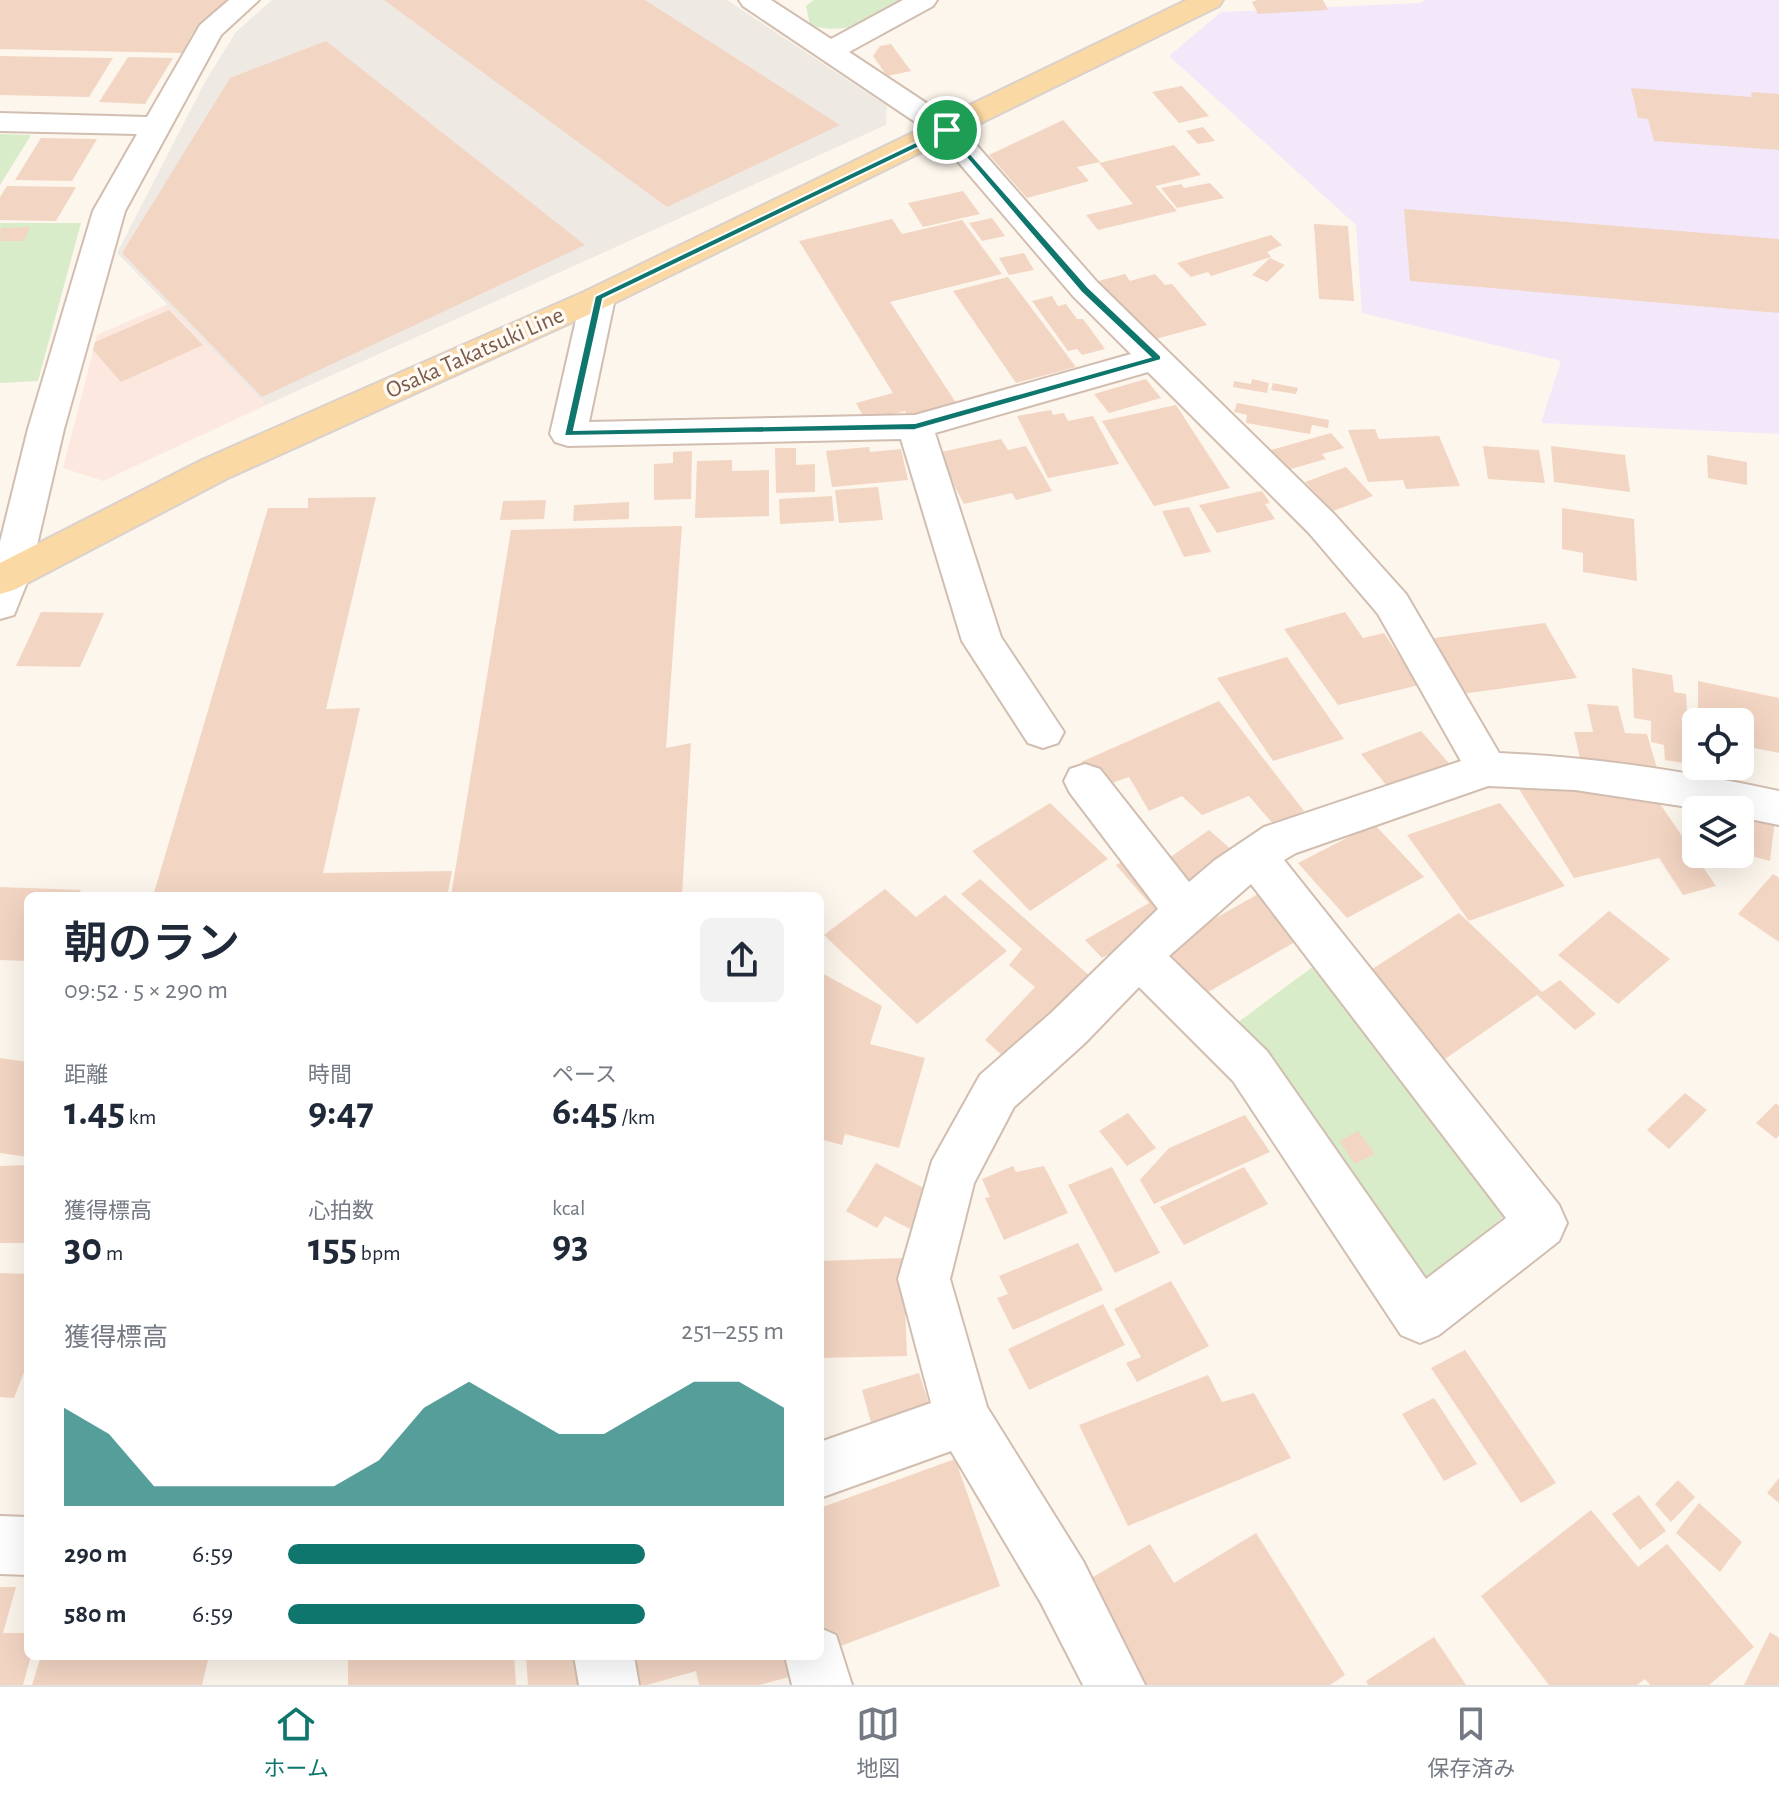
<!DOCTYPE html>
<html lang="ja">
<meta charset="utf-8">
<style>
:root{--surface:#fff;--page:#f2f2f3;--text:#1f2937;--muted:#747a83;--line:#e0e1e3;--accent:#0f766e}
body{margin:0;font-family:"Alegreya Sans","Noto Sans JP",sans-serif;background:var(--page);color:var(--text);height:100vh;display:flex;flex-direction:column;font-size:30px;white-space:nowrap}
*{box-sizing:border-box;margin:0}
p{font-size:26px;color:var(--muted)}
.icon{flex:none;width:44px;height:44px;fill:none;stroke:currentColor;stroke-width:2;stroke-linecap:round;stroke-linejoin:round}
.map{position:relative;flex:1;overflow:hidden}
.sheet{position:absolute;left:24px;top:892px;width:800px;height:768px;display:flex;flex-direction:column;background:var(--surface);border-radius:12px;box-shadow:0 8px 32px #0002}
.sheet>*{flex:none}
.tools{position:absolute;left:1682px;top:708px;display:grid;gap:16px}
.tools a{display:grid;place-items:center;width:72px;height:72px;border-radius:12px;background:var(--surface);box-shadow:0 8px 32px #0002;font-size:40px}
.pin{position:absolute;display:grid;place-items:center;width:68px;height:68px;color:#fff;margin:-34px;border:4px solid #fff;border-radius:50%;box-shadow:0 2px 8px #0007}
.round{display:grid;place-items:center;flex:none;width:84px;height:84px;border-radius:12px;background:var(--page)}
.summary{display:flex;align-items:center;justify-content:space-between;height:136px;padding:0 40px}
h1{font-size:44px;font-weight:600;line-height:60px}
.stats{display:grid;grid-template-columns:repeat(3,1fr);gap:12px;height:136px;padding:8px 40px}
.stats div{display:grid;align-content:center}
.stats b{font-size:40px;font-weight:600}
.stats small{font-size:22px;font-weight:400}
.stats p{font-size:22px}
.chart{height:224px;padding:16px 40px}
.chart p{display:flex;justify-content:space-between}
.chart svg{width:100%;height:144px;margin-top:8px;fill:var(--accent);opacity:.7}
ul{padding:0 40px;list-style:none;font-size:26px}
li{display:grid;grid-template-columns:128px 96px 1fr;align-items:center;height:60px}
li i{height:20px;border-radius:10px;background:var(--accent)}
.menu{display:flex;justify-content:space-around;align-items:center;height:112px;border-top:2px solid var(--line);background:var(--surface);font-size:22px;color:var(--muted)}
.menu a{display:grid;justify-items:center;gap:4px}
.menu .active{color:var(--accent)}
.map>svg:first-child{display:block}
</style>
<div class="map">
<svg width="1779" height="1685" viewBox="0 0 1779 1685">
<rect width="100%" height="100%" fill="#fdf6ec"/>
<path fill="#fde8e0" d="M168 304 266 405 103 481 63 468 97 335Z"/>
<path fill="#efe9e4" d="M272 0H727L887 106 886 125 266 405 117 253 205 82 236 32Z"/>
<path fill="#f3e8fa" d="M1425 0H1779V434L1541 423 1561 361 1362 313 1356 225 1169 56 1221 12 1420 3Z"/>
<g fill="#d8ecc9">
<path d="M814 0H912C878 17 848 37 810 25L806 6Z"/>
<path d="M0 134 31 135 0 185Z"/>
<path d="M0 223H81L38 381 0 383Z"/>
<path d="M1314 966 1506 1214 1426 1287 1237 1023Z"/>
</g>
<g fill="#f3d5c3">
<path d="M0 0H231L192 34 182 53 0 49Z"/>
<path d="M384 0H645L840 125 667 207Z"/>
<path d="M1257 0H1323L1328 10 1258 14 1252 2Z"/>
<path d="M326 41 585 245 262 397 122 253 230 78Z"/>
<path d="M891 44 911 71 887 76 873 56 880 46Z"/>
<path d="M0 56 113 58 89 97 0 95Z"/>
<path d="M128 57 173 58 145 104 99 102Z"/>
<path d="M1182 86 1209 116 1179 123 1152 92Z"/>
<path d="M1631 88 1752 97 1751 92 1779 94V150L1654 141 1648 119 1638 118Z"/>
<path d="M1063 120 1100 162 1077 167 1089 181 1027 198 989 155Z"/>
<path d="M1203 127 1215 141 1198 144 1186 131Z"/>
<path d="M41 138 97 139 72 181 15 180Z"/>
<path d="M1174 145 1201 175 1155 186 1177 211 1098 230 1086 215 1133 204 1099 163Z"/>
<path d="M1210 183 1224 198 1177 208 1161 188 1181 184 1184 188Z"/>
<path d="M7 186 76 187 56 221 0 220V197Z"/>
<path d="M963 191 980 214 923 227 908 203Z"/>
<path d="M1404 209 1779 239V313L1410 281Z"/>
<path d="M992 218 1005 236 982 241 969 223Z"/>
<path d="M892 219 902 234 962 220 1002 274 890 302 960 409 911 421 905 411 866 421 856 403 893 393 799 241Z"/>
<path d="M1314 224 1348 226 1354 301 1319 299Z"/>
<path d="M30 227 24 241H0L1 228Z"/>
<path d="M1271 235 1282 245 1267 252 1271 257 1211 276 1208 272 1191 277 1177 263Z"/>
<path d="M1024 253 1034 270 1009 275 999 258Z"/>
<path d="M1270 258 1285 265 1267 282 1252 275Z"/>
<path d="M1125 274 1130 281 1155 274 1165 285 1172 284 1207 325 1152 340 1128 310 1115 313 1091 283Z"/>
<path d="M1008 277 1076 367 1016 383 953 291Z"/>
<path d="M1052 296 1058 306 1066 304 1077 319H1083L1105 349 1082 355 1077 349 1068 351 1032 301Z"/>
<path d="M169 310 203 345 121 382 93 350 95 342Z"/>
<path d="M1146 379 1161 398 1109 413 1094 394Z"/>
<path d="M1252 379 1269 383 1267 393 1233 387 1234 381 1251 384Z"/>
<path d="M1273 383 1298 388 1296 394 1271 390Z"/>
<path d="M1237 403 1329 420 1328 428 1312 425 1310 434 1246 423 1247 415 1234 412Z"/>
<path d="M1176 405 1230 488 1154 506 1102 421Z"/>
<path d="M1051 410 1053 415 1064 413 1068 421 1093 416 1119 464 1048 478 1017 416Z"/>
<path d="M1375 429 1379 439 1439 436 1460 486 1406 489 1403 480 1368 482 1348 430Z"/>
<path d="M1331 433 1344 448 1322 454 1326 459 1287 470 1271 450Z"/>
<path d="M1001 439 1008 450 1026 446 1052 491 1016 500 1012 493 964 504 937 453Z"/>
<path d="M1483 446 1539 450 1545 483 1488 479Z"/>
<path d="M1551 446 1625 455 1630 492 1554 482Z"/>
<path d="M869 447 870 452 901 449 908 480 832 487 826 451Z"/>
<path d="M775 448H796V465L815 464V492L776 493Z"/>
<path d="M692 451 691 499 654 500V464L673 463V452Z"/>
<path d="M1707 455 1747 462V485L1708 478Z"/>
<path d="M732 460V471L769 470V516L695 518 697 461Z"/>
<path d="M1346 467 1373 496 1333 511 1305 482Z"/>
<path d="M878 487 883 520 839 523 835 490Z"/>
<path d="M1262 491 1270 503 1265 504 1275 519 1217 533 1199 505Z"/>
<path d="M832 496 834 521 780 524 779 499Z"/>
<path d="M376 497 326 709 360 708 323 873 452 871 447 896H153L268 508H308V498Z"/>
<path d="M546 500 544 519 500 520 503 501Z"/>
<path d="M629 502V519L573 521 574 505Z"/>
<path d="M1189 507 1211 552 1184 557 1162 511Z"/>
<path d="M1562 508 1634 519 1637 581 1583 572V553L1562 549Z"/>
<path d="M682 526 666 748 691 743 682 896H451L511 530Z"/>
<path d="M41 612 104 613 80 667 16 666Z"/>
<path d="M1345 612 1363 638 1384 633 1419 685 1338 705 1284 629Z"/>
<path d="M1545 623 1577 678 1462 694 1434 638Z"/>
<path d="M1287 657 1344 739 1273 761 1217 678Z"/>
<path d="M1632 668 1672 675 1674 692 1686 694 1690 764 1665 760 1664 745 1651 742V721L1634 718Z"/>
<path d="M1698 681 1779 698V753L1740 745V722H1698Z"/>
<path d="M1219 701 1304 811 1274 825 1249 796 1202 815 1182 796 1149 811 1129 777 1098 788 1081 762Z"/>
<path d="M1587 704 1618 706 1625 733 1647 734 1659 775 1583 771 1574 732H1593Z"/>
<path d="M1421 731 1453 768 1392 792 1361 754Z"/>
<path d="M1694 766 1732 776 1731 794 1693 785Z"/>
<path d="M1516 784 1654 795 1716 886 1683 895 1659 858 1574 878Z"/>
<path d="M1692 795 1739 810H1696V840L1685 837Z"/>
<path d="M1050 803 1108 859 1030 911 972 851Z"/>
<path d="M1500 803 1565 886 1469 921 1407 835Z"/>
<path d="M1740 809 1775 820 1770 861 1740 853Z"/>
<path d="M1374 824 1424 877 1347 918 1298 863Z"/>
<path d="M1209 830 1233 851 1179 890 1155 868Z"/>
<path d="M1135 855 1184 911 1102 958 1085 940 1149 903 1116 865Z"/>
<path d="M1773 874 1779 878V942L1738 914Z"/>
<path d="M980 879 1090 976 1012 1064 985 1040 1035 987 1009 965 1022 949 961 894Z"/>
<path d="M0 887 81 890 78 896H28V961L0 960Z"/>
<path d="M885 889 916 917 945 895 1007 951 917 1024 824 935Z"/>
<path d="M1258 894 1300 939 1203 995 1163 948Z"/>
<path d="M1609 911 1670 959 1618 1004 1558 955Z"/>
<path d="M1459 913 1542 992 1560 980 1596 1014 1575 1030 1537 995 1445 1059 1363 975Z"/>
<path d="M820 972 882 1006 870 1044 925 1058 899 1148 845 1134 842 1145 820 1139Z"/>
<path d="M0 1058 28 1062V1157L0 1153Z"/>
<path d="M1685 1093 1707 1110 1669 1149 1647 1130Z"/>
<path d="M1776 1103 1779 1106V1135L1776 1139 1756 1123Z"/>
<path d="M1128 1113 1156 1148 1127 1166 1099 1131Z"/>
<path d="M1245 1115 1270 1152 1154 1204 1140 1180 1169 1148Z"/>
<path d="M1358 1131 1375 1154 1355 1164 1339 1141Z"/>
<path d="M876 1163 931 1192 910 1229 885 1216 877 1228 846 1211Z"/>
<path d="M28 1165V1243H0V1166Z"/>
<path d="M1013 1166 1016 1172 1044 1166 1068 1213 1004 1240 985 1198 990 1197 982 1179Z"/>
<path d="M1112 1167 1160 1253 1115 1273 1068 1185Z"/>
<path d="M1244 1167 1268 1204 1184 1245 1160 1207Z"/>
<path d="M1078 1243 1103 1290 1013 1330 997 1298 1008 1294 999 1276Z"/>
<path d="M903 1258 907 1356 820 1358V1261Z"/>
<path d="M0 1273 28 1274V1362L14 1398 0 1397Z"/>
<path d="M1171 1281 1209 1346 1137 1382 1126 1363 1141 1357 1114 1309Z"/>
<path d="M1103 1304 1125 1345 1029 1390 1008 1349Z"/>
<path d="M1465 1350 1556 1483 1521 1503 1431 1368Z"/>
<path d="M919 1373 930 1407 872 1426 862 1390Z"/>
<path d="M1208 1375 1222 1402 1254 1393 1291 1458 1128 1526 1079 1425Z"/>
<path d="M1434 1398 1477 1464 1444 1481 1402 1414Z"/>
<path d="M955 1459 1000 1586 830 1650 820 1614V1508Z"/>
<path d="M1779 1478V1503L1767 1493Z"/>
<path d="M1678 1480 1695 1497 1671 1522 1655 1504Z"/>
<path d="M1639 1495 1666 1531 1640 1550 1612 1514Z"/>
<path d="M1699 1503 1742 1542 1720 1572 1676 1533Z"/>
<path d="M1591 1510 1638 1567 1667 1544 1754 1647 1709 1685H1650L1645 1679 1637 1685H1549L1481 1596Z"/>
<path d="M1256 1533 1345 1675 1330 1685H1128L1074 1588 1150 1544 1174 1583Z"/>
<path d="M0 1587H16L3 1633H28V1656H31L23 1685H0Z"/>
<path d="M1770 1632 1779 1638V1685H1744Z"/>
<path d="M1434 1637 1466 1685H1368L1366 1681Z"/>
<path d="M41 1656H209L202 1685H32Z"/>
<path d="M348 1656H514L516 1685H348Z"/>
<path d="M526 1656H593L595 1685H528Z"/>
<path d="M622 1656H792L796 1675 759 1685H699L696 1671 647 1685H626Z"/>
</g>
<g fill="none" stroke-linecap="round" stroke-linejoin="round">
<defs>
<g id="minor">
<path d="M229 0H259L221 35 125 211 64 429 30 575 14 615 0 619V542L28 429 93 211 137 134 0 131V113L147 117 200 25Z"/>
<path d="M739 0H771L831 39 903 0H937L933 6 849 52 958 124 1097 282 1335 515 1406 594 1499 753C1594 757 1686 771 1779 791V825L1740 817V810H1708L1575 790 1488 786 1296 853 1284 860 1559 1205 1567 1223 1559 1241 1439 1335 1420 1343 1401 1335 1233 1081 1139 987 1085 1043 1014 1107 974 1183 950 1279 987 1407 1083 1561 1145 1685H1083L1041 1603 951 1451 820 1498V1442L931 1403 898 1279 932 1161 980 1075 1051 1013 1158 909 1070 793 1064 781 1070 769 1085 764 1100 769 1189 882 1215 860 1264 827 1461 761 1378 614 1309 533 1148 372 935 433 1001 637 1064 732 1058 743 1043 748 1028 743 962 641 901 439 568 446 555 442 550 434 581 298 586 291 598 288 610 291 615 298 589 422 915 415 1131 354 1073 296 936 136 743 6ZM1251 884 1506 1218 1426 1279 1267 1051 1169 956Z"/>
<path d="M0 1516 28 1517V1575L0 1574Z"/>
<path d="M820 1628 836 1635 852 1685H792L785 1656H820Z"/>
<path d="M574 1656H634L639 1685H579Z"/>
</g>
<path id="major" d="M1187 0H1223L1219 6 610 305 228 478 14 590 0 594V563L202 460 586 291Z"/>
</defs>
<use href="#minor" stroke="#d1beb0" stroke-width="4"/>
<use href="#major" stroke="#dad1cd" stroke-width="4"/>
<use href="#minor" fill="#fff" fill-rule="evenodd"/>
<use href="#major" fill="#fbd9a5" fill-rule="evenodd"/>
</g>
<path fill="#0f766e" stroke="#fff" stroke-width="2" fill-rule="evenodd" d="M947 127 1088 287 1161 356V360L915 430 564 436 595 296ZM946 134 1081 292 1150 357 915 423 574 430 603 299Z"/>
<g text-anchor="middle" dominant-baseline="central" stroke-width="7" stroke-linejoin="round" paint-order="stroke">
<g font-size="24" fill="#7a5c4d" stroke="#fffaf3">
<text transform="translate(475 353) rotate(-24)">Osaka Takatsuki Line</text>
</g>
</g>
</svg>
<div class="tools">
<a><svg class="icon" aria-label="locate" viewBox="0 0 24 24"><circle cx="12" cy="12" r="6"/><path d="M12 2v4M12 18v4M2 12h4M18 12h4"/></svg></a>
<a><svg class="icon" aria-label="layers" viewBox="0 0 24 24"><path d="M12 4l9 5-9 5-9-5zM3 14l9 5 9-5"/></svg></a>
</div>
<div class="pin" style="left:947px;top:130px;background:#1e9e55"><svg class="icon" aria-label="arrive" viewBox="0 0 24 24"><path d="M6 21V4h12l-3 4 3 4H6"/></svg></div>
<section class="sheet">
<div class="summary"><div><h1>朝のラン</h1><p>09:52 · 5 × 290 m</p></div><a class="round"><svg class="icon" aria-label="share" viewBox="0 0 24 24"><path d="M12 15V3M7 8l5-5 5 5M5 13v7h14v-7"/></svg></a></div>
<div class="stats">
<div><p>距離</p><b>1.45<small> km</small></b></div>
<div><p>時間</p><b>9:47</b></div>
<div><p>ペース</p><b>6:45<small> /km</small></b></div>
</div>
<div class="stats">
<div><p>獲得標高</p><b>30<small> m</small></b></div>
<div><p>心拍数</p><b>155<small> bpm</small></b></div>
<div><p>kcal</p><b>93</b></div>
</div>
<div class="chart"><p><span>獲得標高</span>251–255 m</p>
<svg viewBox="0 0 160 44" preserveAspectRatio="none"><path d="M0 44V14L10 22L20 38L30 38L40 38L50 38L60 38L70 30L80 14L90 6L100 14L110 22L120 22L130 14L140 6L150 6L160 14V44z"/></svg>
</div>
<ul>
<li><b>290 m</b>6:59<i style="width:72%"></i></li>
<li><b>580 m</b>6:59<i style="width:72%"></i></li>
</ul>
</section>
</div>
<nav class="menu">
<a class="active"><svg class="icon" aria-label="home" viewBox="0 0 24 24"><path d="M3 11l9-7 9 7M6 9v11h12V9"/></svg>ホーム</a>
<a><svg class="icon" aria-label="map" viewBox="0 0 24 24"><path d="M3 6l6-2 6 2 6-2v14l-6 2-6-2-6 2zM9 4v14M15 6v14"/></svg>地図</a>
<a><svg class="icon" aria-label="saved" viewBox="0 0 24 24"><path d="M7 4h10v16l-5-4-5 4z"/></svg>保存済み</a>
</nav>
